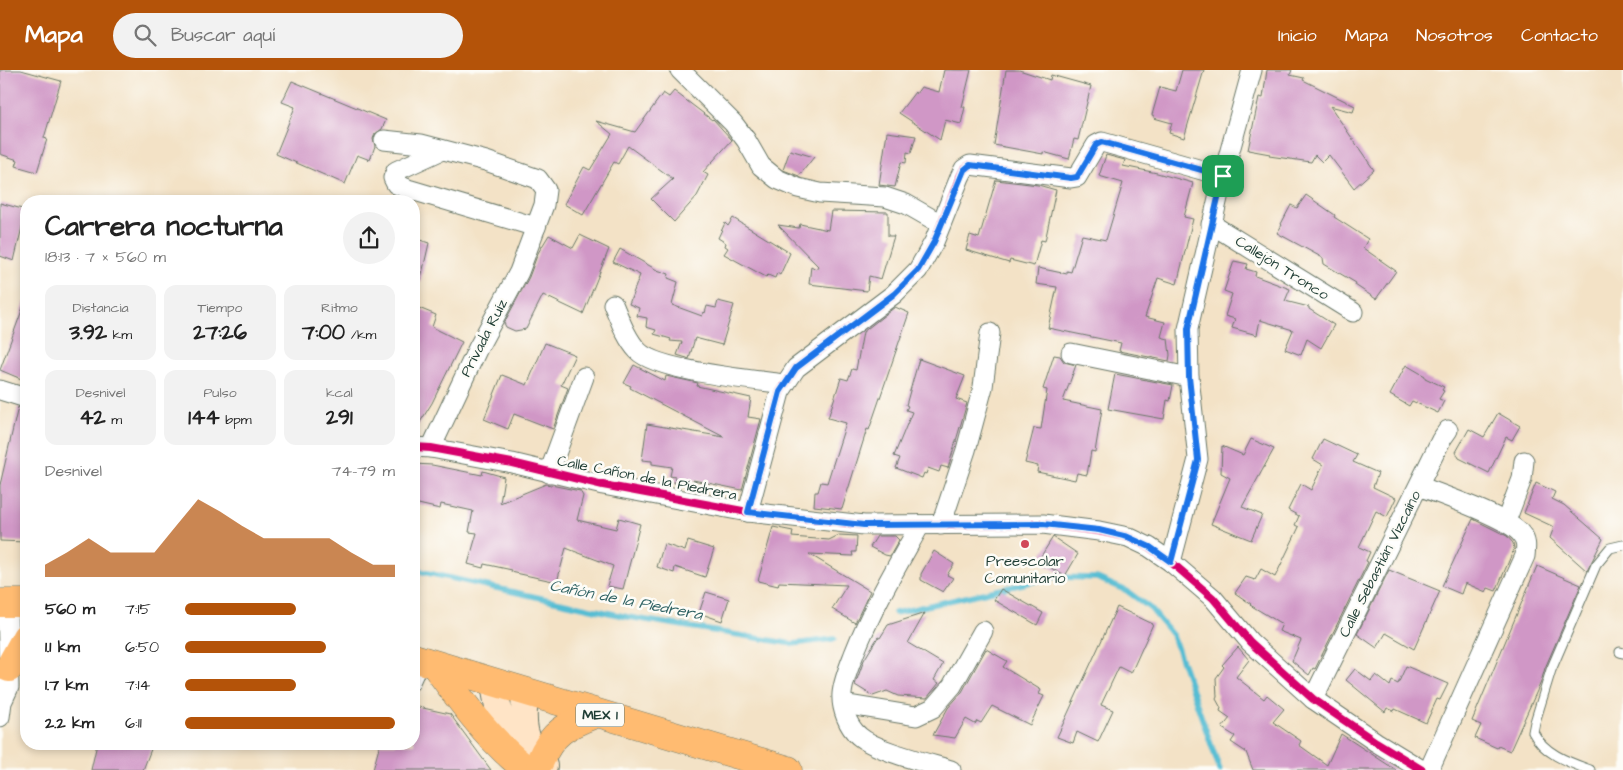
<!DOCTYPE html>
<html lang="es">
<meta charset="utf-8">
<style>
:root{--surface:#fff;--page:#f2f2f2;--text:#222;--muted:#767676;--accent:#b45309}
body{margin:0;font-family:"Architects Daughter",sans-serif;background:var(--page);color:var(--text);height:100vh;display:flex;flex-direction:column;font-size:19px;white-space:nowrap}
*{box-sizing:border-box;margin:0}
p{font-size:16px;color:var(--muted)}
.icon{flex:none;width:28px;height:28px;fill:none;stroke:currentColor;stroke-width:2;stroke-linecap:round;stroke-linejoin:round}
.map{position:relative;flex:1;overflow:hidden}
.panel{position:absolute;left:20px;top:125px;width:400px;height:555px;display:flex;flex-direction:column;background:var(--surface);border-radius:20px;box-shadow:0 2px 8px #0003}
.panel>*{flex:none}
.pin{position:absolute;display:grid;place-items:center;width:42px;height:42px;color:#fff;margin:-21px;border-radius:10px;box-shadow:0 2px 8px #0006}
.round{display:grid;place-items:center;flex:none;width:52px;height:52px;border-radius:26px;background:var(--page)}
.headline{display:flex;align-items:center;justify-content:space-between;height:85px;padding:0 25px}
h1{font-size:28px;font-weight:700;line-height:38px}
.stats{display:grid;grid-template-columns:repeat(3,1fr);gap:8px;height:85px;padding:5px 25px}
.stats div{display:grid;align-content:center;border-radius:12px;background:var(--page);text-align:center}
.stats b{font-size:21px;font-weight:700}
.stats small{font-size:14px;font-weight:400}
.stats p{font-size:14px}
.chart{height:140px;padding:10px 25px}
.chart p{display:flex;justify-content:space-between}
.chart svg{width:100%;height:90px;margin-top:5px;fill:var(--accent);opacity:.7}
ul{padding:0 25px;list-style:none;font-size:16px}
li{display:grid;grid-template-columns:80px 60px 1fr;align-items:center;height:38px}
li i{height:12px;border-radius:6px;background:var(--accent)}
header{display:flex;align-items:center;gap:30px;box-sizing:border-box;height:70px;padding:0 25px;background:var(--accent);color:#fff}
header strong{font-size:24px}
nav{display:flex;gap:28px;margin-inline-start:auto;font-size:18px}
.search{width:350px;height:45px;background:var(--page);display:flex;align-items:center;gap:12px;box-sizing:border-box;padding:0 18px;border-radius:28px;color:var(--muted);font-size:19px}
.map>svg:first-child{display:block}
</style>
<header>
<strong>Mapa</strong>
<div class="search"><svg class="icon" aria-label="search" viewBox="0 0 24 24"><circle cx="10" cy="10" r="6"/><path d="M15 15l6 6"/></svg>Buscar aquí</div>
<nav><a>Inicio</a><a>Mapa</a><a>Nosotros</a><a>Contacto</a></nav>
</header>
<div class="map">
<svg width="1623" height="700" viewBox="0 0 1623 700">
<rect width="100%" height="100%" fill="#fdfcf7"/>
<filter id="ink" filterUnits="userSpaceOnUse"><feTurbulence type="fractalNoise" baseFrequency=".02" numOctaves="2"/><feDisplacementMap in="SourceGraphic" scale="10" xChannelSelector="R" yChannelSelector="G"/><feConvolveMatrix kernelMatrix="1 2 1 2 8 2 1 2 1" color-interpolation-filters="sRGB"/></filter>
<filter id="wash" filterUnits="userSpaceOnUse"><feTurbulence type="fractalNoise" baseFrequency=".0096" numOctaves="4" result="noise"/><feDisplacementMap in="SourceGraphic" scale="20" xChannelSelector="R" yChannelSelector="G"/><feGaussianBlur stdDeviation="1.12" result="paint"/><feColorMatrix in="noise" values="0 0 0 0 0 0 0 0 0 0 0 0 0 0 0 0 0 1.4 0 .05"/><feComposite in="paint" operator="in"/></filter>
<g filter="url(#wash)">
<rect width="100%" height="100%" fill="#f3e2c6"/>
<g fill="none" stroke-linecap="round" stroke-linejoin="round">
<g stroke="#56bdd3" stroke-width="5.5">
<path d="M414 500 628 547 793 574 834 569"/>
<path d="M895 543 1054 507 1097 508 1127 521 1151 539 1173 566 1220 700"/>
</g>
</g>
<g id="blocks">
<g fill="#d097c6">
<path d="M0 0H21L61 11 44 68 47 69 37 102 16 96 18 90 0 84Z"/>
<path d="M944 0H971L962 37H965L961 54 945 50 940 70 899 43 915 22 916 24 921 17 939 22Z"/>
<path d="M1006 0H1019L1050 10 1051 5 1091 16 1078 70 1074 69 1069 89 1043 82V84L994 75Z"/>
<path d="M1182 0H1204L1184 68 1169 63 1172 53 1154 48V46L1152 45 1160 17 1176 21Z"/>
<path d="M1267 0H1292L1290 5 1304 8 1303 10 1355 36 1353 42 1330 36 1374 100 1354 118 1329 85 1322 92 1315 85 1311 92 1269 86 1270 84 1248 80 1259 27 1263 28Z"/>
<path d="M292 11 386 50 382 59 375 64 373 69 375 76 370 90 357 85 345 114 276 84 295 37 282 32Z"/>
<path d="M674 21 712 50 713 49 732 70 703 102 708 105 697 126 674 152 651 129 673 109 628 76 618 94 614 92 583 145 564 134 584 97 590 100 612 64 596 51 635 62 663 23 669 27Z"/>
<path d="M887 62 916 66 911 83 907 82 906 93 901 92 895 117 879 115Z"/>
<path d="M790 80 814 87 799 106 783 100Z"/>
<path d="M1106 85 1125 90 1123 96 1157 103 1193 113 1184 147 1193 149 1177 214 1158 208 1145 247 1165 252 1161 267 1168 269 1170 285 1169 291 1119 281 1121 273 1048 258 1057 217 1036 214 1038 198 1067 204V201L1071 202 1082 165 1106 170 1123 113 1099 106Z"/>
<path d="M996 110 1038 115 1056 120 1045 171 1041 170 1034 196 1010 190 1009 193 966 180 970 165 979 168Z"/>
<path d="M1306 125 1335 145 1334 147 1368 169 1363 178 1396 201 1376 229 1355 215 1356 213 1324 194 1323 188 1277 163 1282 155 1281 154 1291 135 1297 138Z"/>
<path d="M0 133 26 140 14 191 0 186Z"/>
<path d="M831 141 888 142V166H894L881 209 869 206 867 221 809 214 811 196 816 199 818 196 778 155 799 158 800 154 828 160Z"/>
<path d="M733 148 790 183 780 205 777 203 775 208 768 205 766 207 724 184 728 178 725 176 726 173 718 168 725 153 728 156Z"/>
<path d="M549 165 573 178 580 165 609 179 583 244 543 225 526 259 515 261 506 257 504 253 529 207 538 183Z"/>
<path d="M414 168 429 173 420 213 414 212Z"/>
<path d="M620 179 657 200 669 204 668 208 678 212 672 235 702 246 704 242 705 243 707 236 716 238 718 231 734 235 722 275 695 268 689 289 687 288 677 285 682 272 670 271 671 269 654 264 656 260 646 257 647 248 637 246 639 238 629 234 640 205 613 192Z"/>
<path d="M1234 191 1248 194 1246 199 1256 202 1255 206 1290 219 1285 231 1309 237V239L1334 255 1321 278 1307 269 1301 285 1285 279 1293 260 1260 250 1257 265 1232 258 1235 249 1225 246 1232 224 1224 221Z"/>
<path d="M25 232H26V311L0 300Z"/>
<path d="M414 236 436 245 432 257 462 272 432 333 414 362Z"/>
<path d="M895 237 909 243 869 360 867 359 842 439 814 436 815 422H818L821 412 827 413 846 353 828 348 841 308 848 310 852 299 856 300 863 262Z"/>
<path d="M545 273 575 285 561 315 568 318 553 359 514 344 508 359 484 349 502 305 527 315Z"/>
<path d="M1054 285 1060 286 1064 292 1076 295 1063 331 1102 339 1095 382 1091 381 1087 405 1077 403 1075 410 1037 402 1038 396 1025 393 1034 358 1041 359 1047 320 1043 319Z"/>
<path d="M919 289 965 306 956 329 967 333 948 398 941 396 939 402 928 398 926 404 924 403 922 408 896 398 900 388 894 386 912 342 906 340 908 336 906 335Z"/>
<path d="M634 295 665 311 666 306 698 313 697 316 751 328 748 347 761 349 742 420 693 410 692 416 674 413 675 407 670 406 672 397 652 394V391L642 390 647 354 724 367 630 318 631 316 624 313Z"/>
<path d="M1406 295 1425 306V308L1444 317 1442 320 1444 321 1439 329 1444 331 1438 343 1412 331 1409 336 1390 325Z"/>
<path d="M1115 304 1173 315 1170 331 1167 330 1164 349 1108 339Z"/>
<path d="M18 337 26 339V472L0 471V415Z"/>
<path d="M1498 343 1520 356 1512 370 1506 367 1489 403 1459 388 1456 382 1469 359 1484 367Z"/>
<path d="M1251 369 1274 379 1242 437 1262 445 1251 470 1211 454 1230 408 1221 403 1222 376 1243 385Z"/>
<path d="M1323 369 1357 385 1353 392 1378 403 1373 417 1396 428 1387 447 1376 441 1359 477 1370 482 1366 491 1368 492 1315 599 1313 598 1309 605 1292 591 1301 570 1279 561 1282 554 1250 535 1251 534 1235 523 1246 507 1255 510 1261 499 1275 507 1299 457 1295 455 1299 446 1288 440 1301 414 1311 420 1323 395 1313 389Z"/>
<path d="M414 394 432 395 482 405 483 401 504 407 500 433 546 414 580 421 583 426 577 450 616 459 619 448 640 454 623 519 607 516 613 496 566 478 557 512 511 502 512 500 484 494 483 498 468 494 477 463 469 462 473 441 441 434 440 439 414 433Z"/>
<path d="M1536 413 1555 422 1552 429 1564 435 1603 469 1587 501 1550 468 1554 457 1524 443Z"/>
<path d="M1473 449 1507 466 1513 473 1514 479 1496 521 1488 518 1486 522 1465 513 1461 524 1442 516Z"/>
<path d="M773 457 793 461 792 467 829 470 839 465 857 466 856 482H852L853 486 809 484 870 521 855 553 832 539 847 515 779 512 778 516 758 511Z"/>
<path d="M877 466H895L899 470 890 486 885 485 870 477Z"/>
<path d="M1053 467 1078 484 1065 506 1038 491Z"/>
<path d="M688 471 714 479 705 507 675 497 674 503 657 497 664 474 685 481Z"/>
<path d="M934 481 954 494 947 505 953 508 943 522 921 510V504Z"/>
<path d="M1537 496 1581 515 1545 598 1541 612 1510 681 1498 676 1497 678 1475 668 1481 655 1472 651Z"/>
<path d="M1389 500 1440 521 1414 579 1386 563 1377 578 1357 564Z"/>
<path d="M1001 519 1043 543 1037 555 994 530Z"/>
<path d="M706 522 729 529 722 551 699 543Z"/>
<path d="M1117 537 1153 554 1131 603 1119 597 1101 635 1113 640 1098 672 1077 662 1073 673 1057 667Z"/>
<path d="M925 543 908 573 943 594 934 610 939 613 927 628 898 626 887 621 873 626 855 615 864 590 878 567 880 568 888 555Z"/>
<path d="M1238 577 1249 590 1236 607 1264 629 1267 625 1284 639 1273 652 1301 671 1299 675 1327 695 1341 664 1396 700H1253L1246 682 1231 672 1235 666 1222 658 1230 648 1220 641 1221 638 1216 629 1217 627 1216 608 1224 597 1222 595Z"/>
<path d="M986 579 1007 591 1003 597 1041 620 1039 624 1044 626 1030 655 992 636 981 653 977 651 975 654 966 649 955 668 933 665 948 638 962 622Z"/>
<path d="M1406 596 1448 614 1440 630 1437 629 1426 653 1395 639 1394 641 1387 638 1385 642 1346 610 1355 599 1371 611 1376 605 1390 616 1392 611 1398 614Z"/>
<path d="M414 636 450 644 491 700H373L380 674H414Z"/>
<path d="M97 674H153L143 700H91Z"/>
</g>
</g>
</g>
<g filter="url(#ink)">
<use href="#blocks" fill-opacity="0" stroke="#697767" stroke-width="1"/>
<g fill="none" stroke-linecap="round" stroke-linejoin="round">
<defs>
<g id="lane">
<path d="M1620 582 1623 583"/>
<path d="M414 615 424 593"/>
<path d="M1590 700C1568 692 1544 684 1533 662L1535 652 1551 600 1596 495 1610 478 1623 475"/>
</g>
<g id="street">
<path d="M680 0 733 53 746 70 761 96 777 109 798 118 820 123 885 127 906 134 941 154"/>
<path d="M384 70 421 74 486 91 538 109 546 120 544 135 519 202 478 278 431 378"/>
<path d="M442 80 396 101 393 108 396 114 408 119 536 157"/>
<path d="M1211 154 1353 242"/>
<path d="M613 234C620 250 626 268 638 281 657 301 755 310 785 314"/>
<path d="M1071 283 1189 307"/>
<path d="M0 320 26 328"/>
<path d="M414 377 431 378 512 393 603 415 748 442 864 455 1043 454 1099 461 1128 467 1149 477 1171 492 1213 528 1250 572 1313 629 1376 672 1422 700"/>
<path d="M549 403 584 307"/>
<path d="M1419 416C1441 425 1508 447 1521 464 1527 471 1526 477 1525 486L1429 700"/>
<path d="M748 442 780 322 796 298 894 224 918 200 934 172 960 107 964 99 970 95 1071 108 1077 107 1096 75 1102 72 1223 106"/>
<path d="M1506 451 1522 409 1524 391"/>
<path d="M920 455C896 498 872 538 854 584 849 597 843 611 842 624 841 638 848 657 859 666 876 681 928 693 951 700"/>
<path d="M941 455 966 380 983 317 990 263"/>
<path d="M1171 492 1198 389 1189 307 1188 259 1223 106 1252 0"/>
<path d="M1313 629 1441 370 1448 360"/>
<path d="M843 634 916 646 933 638 952 616 983 561"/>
<path d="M0 647 2 632 9 617 7 533"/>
</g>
<g id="secondary">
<path d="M494 613C498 642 504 668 520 692"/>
<path d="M526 622C521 652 523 672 544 696"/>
</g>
<g id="primary">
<path d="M0 533H26"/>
<path d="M414 588 788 700"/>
<path d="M435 595C461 631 487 667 521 695"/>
<path d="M9 598 26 567"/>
<path d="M540 691C552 662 567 655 595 644"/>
</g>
</defs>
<use href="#lane" stroke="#697767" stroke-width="11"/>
<use href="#street" stroke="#697767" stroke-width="21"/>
<use href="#secondary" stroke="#697767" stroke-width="28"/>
<use href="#primary" stroke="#697767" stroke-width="29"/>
<use href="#lane" stroke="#fff" stroke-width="9"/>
<use href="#street" stroke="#fff" stroke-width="19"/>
<use href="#secondary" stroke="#ffe4c6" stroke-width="26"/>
<use href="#primary" stroke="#ffbb71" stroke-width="28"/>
<defs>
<g id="cycleway">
<path d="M414 377 431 378 512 393 603 415 748 442 864 455 1043 454 1099 461 1128 467 1149 477 1171 492 1213 528 1250 572 1313 629 1376 672 1422 700"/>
<path d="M748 442 780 322 796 298 894 224 918 200 934 172 960 107 964 99 970 95 1071 108 1077 107 1096 75 1102 72 1223 106"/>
</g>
</defs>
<use href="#cycleway" stroke="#fdfcf7" stroke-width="11"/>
<use href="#cycleway" stroke="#d6006c" stroke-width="8"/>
</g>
</g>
<g fill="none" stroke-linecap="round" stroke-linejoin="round" filter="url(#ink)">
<defs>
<path id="route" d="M1102 72 1223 106 1188 259 1189 307 1198 390 1171 492 1150 477 1128 467 1099 460 1043 454 864 455 748 442 780 322 796 298 894 224 918 200 934 172 964 100 970 95 1071 108 1077 107 1096 75Z"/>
</defs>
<use href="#route" stroke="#fff" stroke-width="10"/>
<use href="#route" stroke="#1a73e8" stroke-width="6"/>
</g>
<circle fill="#d1495b" stroke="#fdfcf7" stroke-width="2" cx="1025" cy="474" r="5"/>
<g text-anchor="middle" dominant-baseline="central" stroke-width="5" stroke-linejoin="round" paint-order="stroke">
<rect fill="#fdfcf7" stroke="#62766e" stroke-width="1" x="576" y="633.5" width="48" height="23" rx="4"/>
<g font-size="14" font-weight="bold" fill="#1f3d34">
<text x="600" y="645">MEX 1</text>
</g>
<g font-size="15" fill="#1f3d34" stroke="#fdfcf7">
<text transform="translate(1282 198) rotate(32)">Callejón Tronco</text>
<text transform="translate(484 268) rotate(-63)">Privada Ruíz</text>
<text transform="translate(647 408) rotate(11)">Calle Cañon de la Piedrera</text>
<text transform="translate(1380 494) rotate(-63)">Calle Sebastián Vizcaíno</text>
</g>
<g font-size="15" fill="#1f3d34" stroke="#fdfcf7">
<text x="1025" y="491">Preescolar<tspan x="1025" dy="17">Comunitario</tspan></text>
</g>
<g font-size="16" font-style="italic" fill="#306364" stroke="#fdfcf7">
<text transform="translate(626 530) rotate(11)">Cañón de la Piedrera</text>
</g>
</g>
</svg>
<div class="pin" style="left:1223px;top:106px;background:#1e9e55"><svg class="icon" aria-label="arrive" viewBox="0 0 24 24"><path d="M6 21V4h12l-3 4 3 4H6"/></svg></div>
<section class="panel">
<div class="headline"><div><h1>Carrera nocturna</h1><p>18:13 · 7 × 560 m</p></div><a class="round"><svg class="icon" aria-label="share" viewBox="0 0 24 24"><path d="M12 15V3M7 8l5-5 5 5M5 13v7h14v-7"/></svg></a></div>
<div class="stats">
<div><p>Distancia</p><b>3.92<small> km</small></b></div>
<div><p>Tiempo</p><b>27:26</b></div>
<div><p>Ritmo</p><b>7:00<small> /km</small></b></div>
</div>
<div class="stats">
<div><p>Desnivel</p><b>42<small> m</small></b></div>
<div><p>Pulso</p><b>144<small> bpm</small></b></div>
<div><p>kcal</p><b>291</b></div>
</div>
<div class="chart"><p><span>Desnivel</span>74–79 m</p>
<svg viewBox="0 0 160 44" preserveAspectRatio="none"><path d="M0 44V38L10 32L20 25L30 32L40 32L50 32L60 19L70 6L80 12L90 19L100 25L110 25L120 25L130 25L140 32L150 38L160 38V44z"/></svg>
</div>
<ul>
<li><b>560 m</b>7:15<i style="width:53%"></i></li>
<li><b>1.1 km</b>6:50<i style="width:67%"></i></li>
<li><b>1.7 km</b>7:14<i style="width:53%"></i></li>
<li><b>2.2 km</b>6:11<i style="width:100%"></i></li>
</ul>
</section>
</div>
